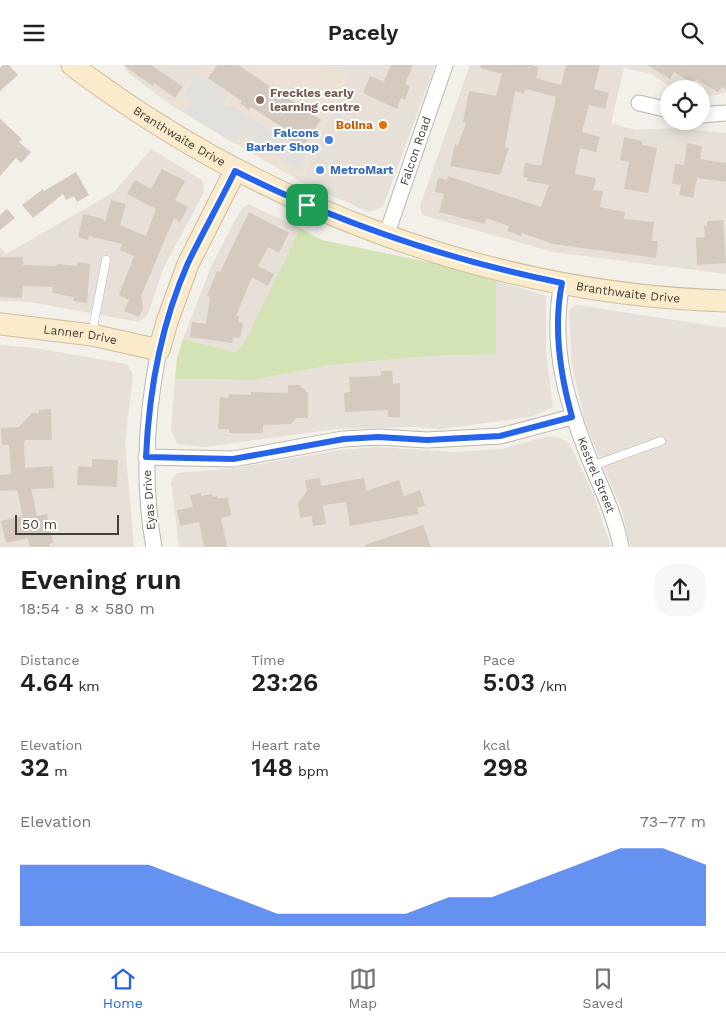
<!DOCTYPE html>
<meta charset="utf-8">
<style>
:root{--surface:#fff;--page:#f6f6f6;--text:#202124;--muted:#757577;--line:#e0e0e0;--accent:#2563eb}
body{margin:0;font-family:"Work Sans",sans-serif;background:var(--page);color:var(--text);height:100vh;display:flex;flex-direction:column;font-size:19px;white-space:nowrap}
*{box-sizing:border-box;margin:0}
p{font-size:16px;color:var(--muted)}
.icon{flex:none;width:28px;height:28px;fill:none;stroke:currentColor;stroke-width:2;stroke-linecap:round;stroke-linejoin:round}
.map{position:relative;height:482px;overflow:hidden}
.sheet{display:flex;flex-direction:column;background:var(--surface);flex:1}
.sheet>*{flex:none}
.controls{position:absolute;left:660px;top:15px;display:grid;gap:10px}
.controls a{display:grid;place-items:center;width:50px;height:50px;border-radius:50%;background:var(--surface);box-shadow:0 2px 12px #0003;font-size:25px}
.scale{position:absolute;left:15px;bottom:12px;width:104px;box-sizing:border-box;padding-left:5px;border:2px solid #463f38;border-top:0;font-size:14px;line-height:18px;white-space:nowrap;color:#463f38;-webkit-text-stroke:4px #fff;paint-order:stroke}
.pin{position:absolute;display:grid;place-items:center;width:42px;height:42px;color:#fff;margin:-21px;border-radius:10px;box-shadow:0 2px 8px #0006}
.round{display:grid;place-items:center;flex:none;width:52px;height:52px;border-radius:20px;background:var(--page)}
.overview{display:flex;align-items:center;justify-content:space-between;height:85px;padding:0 20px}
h1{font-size:28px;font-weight:600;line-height:38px}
.stats{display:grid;grid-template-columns:repeat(3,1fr);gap:8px;height:85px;padding:5px 20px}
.stats div{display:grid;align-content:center}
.stats b{font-size:25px;font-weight:600}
.stats small{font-size:14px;font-weight:400}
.stats p{font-size:14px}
.chart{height:140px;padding:10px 20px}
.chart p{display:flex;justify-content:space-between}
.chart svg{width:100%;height:90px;margin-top:5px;fill:var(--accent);opacity:.7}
header{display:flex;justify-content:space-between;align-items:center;height:65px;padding:0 20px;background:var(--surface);font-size:22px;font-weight:600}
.dock{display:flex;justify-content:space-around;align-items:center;height:70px;border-top:1px solid var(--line);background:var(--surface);font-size:14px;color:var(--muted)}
.dock a{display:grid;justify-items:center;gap:2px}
.dock .on{color:var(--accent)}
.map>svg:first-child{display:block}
</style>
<header><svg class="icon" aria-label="menu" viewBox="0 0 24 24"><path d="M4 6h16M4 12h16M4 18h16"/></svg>Pacely<svg class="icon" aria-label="search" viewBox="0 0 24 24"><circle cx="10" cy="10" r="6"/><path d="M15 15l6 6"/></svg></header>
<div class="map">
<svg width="726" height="482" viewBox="0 0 726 482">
<rect width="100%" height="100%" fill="#f3efe9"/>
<g fill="#e6e0d8">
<path d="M125 0H204L172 41 126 6Z"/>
<path d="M320 0H435L383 142 369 147 301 117 348 9Z"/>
<path d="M470 0H726V27L717 30 701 31V24H675L651 9 624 3 611 58 636 65 677 63 726 68V209L553 187 422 150 420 141Z"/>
<path d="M151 84 202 115 204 127 163 204 148 249 139 257 30 237 0 236V182L6 189 114 127Z"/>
<path d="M248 139 300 163 243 280 235 287 183 274 211 202 240 146Z"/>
<path d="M496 216 546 231V287L553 342 530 352 440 364 416 362 336 364 205 382 177 379 171 365 175 314 253 315 332 300 430 291 496 289Z"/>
<path d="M577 240 726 263V482H631L622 445 586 361 572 300 569 247 572 242Z"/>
<path d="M0 280 35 283 127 299 133 309 125 379 134 482H0Z"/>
<path d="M548 371 560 373 569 378 593 428 611 482H179L171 417 177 408 236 403 341 385 377 382 453 387 502 384Z"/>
</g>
<path fill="#ebe2d5" d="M204 0H320L348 9 301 117 172 41Z"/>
<path fill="#d3e3b6" d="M300 163 322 175 461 204 496 216V289L430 291 332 300 253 315 175 314 177 293 183 274 235 287 243 280Z"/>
<path fill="#e2e0dd" d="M198 8 229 29 223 39 226 42 234 41 306 89 299 106 242 67 235 79 183 47 192 36 183 31Z"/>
<g fill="#d4cac0">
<path d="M3 0H9L18 10 0 26V3Z"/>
<path d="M123 0H151L183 22 175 33 154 18 153 21Z"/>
<path d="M217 0H238L321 55 305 78 300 82 281 70 285 64 251 42 249 45 240 38 242 36 208 13Z"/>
<path d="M391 0H413L405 19 410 21 405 35 401 33 397 44 363 28 370 11 384 17Z"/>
<path d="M481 0H531L539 2 536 13 561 20 566 0H600L594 24 609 28 605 44 589 40 582 67 600 72 596 87 580 83 575 109 596 113 593 125 603 126 600 142 625 147 624 154 654 157 652 176H658L656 193 553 179 522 168 521 171 507 166 509 161 486 153 485 159 439 147 444 129 435 127 438 113 447 115 448 111 541 142 549 120 527 116 528 113 523 112 525 98 541 101 556 32 526 24 524 29 515 26 505 82 509 83 500 110 450 101 455 79 458 80 466 58 463 57 469 26 496 31 502 9 480 3Z"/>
<path d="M647 0H726V24L722 22 718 27 696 14 694 19 674 7 670 14Z"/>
<path d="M0 54 22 74 19 77 31 87 21 98 16 93 0 111Z"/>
<path d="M624 72 642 76V80L657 83 648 128 624 124 629 97 620 95Z"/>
<path d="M687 78 702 81 700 94 726 98V117L697 113 693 133 679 130 681 120 672 119 675 99 684 100Z"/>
<path d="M162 104 185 116 175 135 188 142 180 157 174 153 141 231 143 243 139 252 124 246 129 235 119 230 134 191 120 185 122 179 89 171 88 175 78 172 83 149 103 154 105 157 111 135 126 139 120 160 146 171 156 144 127 129 135 115 151 124Z"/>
<path d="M76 107 89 130 77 137 74 131 66 135 63 129 33 153 22 140 43 124 44 126Z"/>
<path d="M7 144 15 153 0 165V150Z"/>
<path d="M249 147 289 168 279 188 268 182 258 201 274 209 268 221 252 212 236 251H239L238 257 243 258 240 273 233 272 232 278 190 272 192 257 206 259 210 232 207 231 217 206 220 207Z"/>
<path d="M723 155 726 198 697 200 696 173 705 172 704 161H707V156Z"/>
<path d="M0 192H23V200L56 201 57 199 77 201 78 197 90 199 87 238 73 236 74 232 52 228 53 222 23 221 22 233 0 232Z"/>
<path d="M381 306H392L393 319 400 318V352H388V345L345 347 344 328 350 327 349 312 381 311Z"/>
<path d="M288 320H299L308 328V353H296L291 359 263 360V368H229V364H218L220 332 228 333 229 329 251 330V327L288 328Z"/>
<path d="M51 344 52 375H25L24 379 25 403 53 401 54 423 31 424 37 451 47 449 53 478 49 479 50 482H30L28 473 6 478 1 456 23 451 17 425 0 426V410L11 409 9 380H2L1 363 19 362 32 348H39V345Z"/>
<path d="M92 394 118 395 117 422 77 420 78 401 92 402Z"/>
<path d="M320 413 321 421 364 413 366 426 399 415 404 431 420 425 425 440 417 443 419 449 350 461 346 437 323 440 326 459 313 461 312 451 300 453 298 438 307 426 305 415Z"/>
<path d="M201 428V431L212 429 213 432 218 431V434L228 432 231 451 221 453 227 482H204L199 457 180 461 177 445 193 442 190 430Z"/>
<path d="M423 460 431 482H365V480Z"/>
</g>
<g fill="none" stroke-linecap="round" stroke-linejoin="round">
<defs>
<g id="lane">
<path d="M92 268 106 195"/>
<path d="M592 401 661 376"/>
</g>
<g id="street">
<path d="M639 38 669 45"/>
<path d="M701 50 726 48"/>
<path id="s1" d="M386 171 445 0"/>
<path id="s2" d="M562 218C549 284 568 342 593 403 604 428 616 455 621 482"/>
<path d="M146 392 233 394 343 374 379 372 427 375 500 371 572 352"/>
<path d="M154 482C142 417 146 350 159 285"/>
</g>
<g id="secondary">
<path id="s3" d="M72 0C260 142 490 229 726 236"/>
<path id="s4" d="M0 259 92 270 159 285 167 257 188 199 235 106"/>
</g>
</defs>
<use href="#lane" stroke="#beb6ad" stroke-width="9"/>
<use href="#street" stroke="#beb6ad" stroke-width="17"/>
<use href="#secondary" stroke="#cebd9d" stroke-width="23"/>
<use href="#lane" stroke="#fff" stroke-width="8"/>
<use href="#street" stroke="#fff" stroke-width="15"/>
<use href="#secondary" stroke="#faebcd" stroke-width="21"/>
</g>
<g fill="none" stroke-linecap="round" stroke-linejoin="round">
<defs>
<path id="route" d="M235 106C339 158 448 195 562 218 553 262 560 309 572 352L500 371 427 375 378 372 344 374 233 394 146 392C149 325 161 259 188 198 203 167 220 137 235 106Z"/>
</defs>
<use href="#route" stroke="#fff" stroke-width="10"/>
<use href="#route" stroke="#2563eb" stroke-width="6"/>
</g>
<circle fill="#8d6e63" stroke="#fff" stroke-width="2" cx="260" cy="35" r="5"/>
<circle fill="#e8710a" stroke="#fff" stroke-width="2" cx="383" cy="60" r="5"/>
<g fill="#3f7fe0" stroke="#fff" stroke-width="2">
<circle cx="329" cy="75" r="5"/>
<circle cx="320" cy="105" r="5"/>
</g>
<g text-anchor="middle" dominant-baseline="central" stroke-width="4" stroke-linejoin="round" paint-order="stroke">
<g font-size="12" font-weight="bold" fill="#785e54" stroke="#fff" text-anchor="start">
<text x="270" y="28">Freckles early<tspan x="270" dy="14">learning centre</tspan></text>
</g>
<g font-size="12" font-weight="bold" fill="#c56008" stroke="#fff" text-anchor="end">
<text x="373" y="60">Bolina</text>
</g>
<g font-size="12" font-weight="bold" fill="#366cbe" stroke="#fff" text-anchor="end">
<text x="319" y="68">Falcons<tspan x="319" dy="14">Barber Shop</tspan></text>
<text x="330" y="105" text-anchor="start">MetroMart</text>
</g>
<g font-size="12" fill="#463f38" stroke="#fff">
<text stroke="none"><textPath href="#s3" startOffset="129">Branthwaite Drive</textPath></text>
<text stroke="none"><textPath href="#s1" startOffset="90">Falcon Road</textPath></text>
<text stroke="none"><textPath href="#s3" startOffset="608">Branthwaite Drive</textPath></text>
<text stroke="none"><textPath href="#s4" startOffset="81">Lanner Drive</textPath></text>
<text stroke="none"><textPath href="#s2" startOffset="198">Kestrel Street</textPath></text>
<text transform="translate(149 435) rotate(-94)">Eyas Drive</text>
</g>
</g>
</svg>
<div class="controls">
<a><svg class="icon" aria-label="locate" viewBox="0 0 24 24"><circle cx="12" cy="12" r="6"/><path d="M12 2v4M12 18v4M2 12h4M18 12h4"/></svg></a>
</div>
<div class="scale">50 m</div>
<div class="pin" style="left:307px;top:140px;background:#1e9e55"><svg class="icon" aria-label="arrive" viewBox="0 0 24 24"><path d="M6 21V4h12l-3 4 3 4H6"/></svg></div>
</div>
<section class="sheet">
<div class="overview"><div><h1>Evening run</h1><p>18:54 · 8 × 580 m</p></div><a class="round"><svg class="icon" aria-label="share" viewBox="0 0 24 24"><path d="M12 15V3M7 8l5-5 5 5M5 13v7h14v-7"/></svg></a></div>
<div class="stats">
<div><p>Distance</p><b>4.64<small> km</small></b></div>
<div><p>Time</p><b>23:26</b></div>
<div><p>Pace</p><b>5:03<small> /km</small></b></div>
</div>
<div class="stats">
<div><p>Elevation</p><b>32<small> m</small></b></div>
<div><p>Heart rate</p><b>148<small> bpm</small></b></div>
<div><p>kcal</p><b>298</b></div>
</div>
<div class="chart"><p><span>Elevation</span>73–77 m</p>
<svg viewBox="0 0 160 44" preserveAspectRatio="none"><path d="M0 44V14L10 14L20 14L30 14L40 22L50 30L60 38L70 38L80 38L90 38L100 30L110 30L120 22L130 14L140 6L150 6L160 14V44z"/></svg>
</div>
</section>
<nav class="dock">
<a class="on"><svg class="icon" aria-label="home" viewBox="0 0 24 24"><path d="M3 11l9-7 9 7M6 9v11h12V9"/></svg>Home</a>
<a><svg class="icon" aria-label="map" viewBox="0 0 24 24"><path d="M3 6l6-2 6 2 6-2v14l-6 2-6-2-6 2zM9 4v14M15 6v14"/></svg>Map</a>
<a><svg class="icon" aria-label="saved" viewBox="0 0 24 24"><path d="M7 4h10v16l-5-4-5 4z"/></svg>Saved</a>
</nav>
